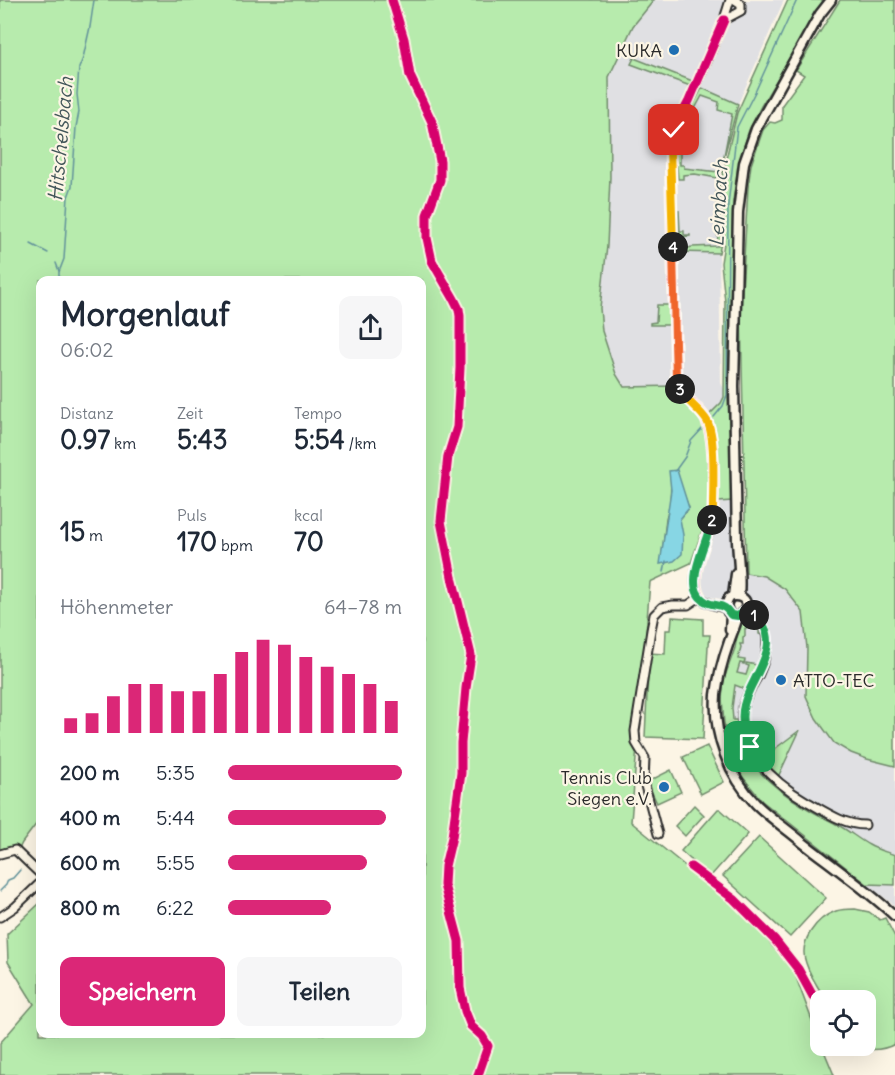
<!DOCTYPE html>
<html lang="de">
<meta charset="utf-8">
<style>
:root{--surface:#fff;--page:#f6f6f7;--text:#1f2937;--muted:#747a83;--accent:#db2777}
body{margin:0;font-family:Delius,sans-serif;background:var(--page);color:var(--text);height:100vh;display:flex;flex-direction:column;font-size:22px;white-space:nowrap}
*{box-sizing:border-box;margin:0}
p{font-size:20px;color:var(--muted)}
.icon{flex:none;width:33px;height:33px;fill:none;stroke:currentColor;stroke-width:2;stroke-linecap:round;stroke-linejoin:round}
.map{position:relative;flex:1;overflow:hidden}
.details{position:absolute;left:36px;top:276px;width:390px;height:762px;display:flex;flex-direction:column;background:var(--surface);border-radius:12px;box-shadow:0 6px 24px #0002}
.details>*{flex:none}
.buttons{position:absolute;left:810px;top:990px;display:grid;gap:12px}
.buttons a{display:grid;place-items:center;width:66px;height:66px;border-radius:12px;background:var(--surface);box-shadow:0 6px 24px #0002;font-size:30px}
.pin{position:absolute;display:grid;place-items:center;width:51px;height:51px;color:#fff;margin:-26px;border-radius:12px;box-shadow:0 3px 9px #0006}
.km{position:absolute;width:30px;height:30px;margin:-15px;border-radius:50%;background:#222;color:#fff;font-size:16px;line-height:30px;text-align:center}
.round{display:grid;place-items:center;flex:none;width:63px;height:63px;border-radius:12px;background:var(--page)}
.overview{display:flex;align-items:center;justify-content:space-between;height:102px;padding:0 24px}
h1{font-size:33px;font-weight:700;line-height:45px}
.figures{display:grid;grid-template-columns:repeat(3,1fr);gap:9px;height:102px;padding:6px 24px}
.figures div{display:grid;align-content:center}
.figures b{font-size:26px;font-weight:700}
.figures small{font-size:16px;font-weight:400}
.figures p{font-size:16px}
.chart{height:168px;padding:12px 24px}
.chart p{display:flex;justify-content:space-between}
.chart svg{width:100%;height:108px;margin-top:6px;stroke:var(--accent);stroke-width:6}
.primary-button{display:flex;gap:12px;margin-top:auto;padding:12px 24px}
.primary-button a{flex:1;height:69px;border-radius:12px;background:var(--accent);color:#fff;font-size:24px;font-weight:700;line-height:69px;text-align:center}
.primary-button a+a{background:var(--page);color:var(--text)}
ul{padding:0 24px;list-style:none;font-size:20px}
li{display:grid;grid-template-columns:96px 72px 1fr;align-items:center;height:45px}
li i{height:15px;border-radius:8px;background:var(--accent)}
.map>svg:first-child{display:block}
</style>
<div class="map">
<svg width="895" height="1075" viewBox="0 0 895 1075">
<rect width="100%" height="100%" fill="#fcf5e5"/>
<filter id="ink" filterUnits="userSpaceOnUse"><feTurbulence type="fractalNoise" baseFrequency=".0167" numOctaves="2"/><feDisplacementMap in="SourceGraphic" scale="12" xChannelSelector="R" yChannelSelector="G"/><feConvolveMatrix kernelMatrix="1 2 1 2 8 2 1 2 1" color-interpolation-filters="sRGB"/></filter>
<g filter="url(#ink)">
<g fill="#e0e0e3">
<path d="M654 0H784L738 104 719 174 721 242 719 253 721 383 728 398 734 565 732 591 720 599 710 597 706 594 702 585 701 579V566L718 509 715 429 711 415 699 416 678 395 674 386 624 387 616 374 602 331 600 308 607 246 610 177 609 77 633 26Z"/>
<path d="M746 573 764 576 785 589 803 612 807 648 806 696 834 743 851 753 867 759 895 766V855L870 846 839 825 791 799 780 791 762 774 743 748 738 732 737 720H733L732 708 738 659 741 647 736 623 743 614 742 598Z"/>
<path d="M867 884 895 885V906Z"/>
</g>
<g fill="#b7ebad" stroke="#718b6c" stroke-width="1.5" fill-rule="evenodd">
<path d="M0 0H654L633 26 609 77 610 177 607 246 600 308 602 331 616 374 624 387 675 386 678 395 699 416 708 437 709 510 691 563 650 582 631 822 748 917 794 972 820 1042V1046H822L834 1075H0V1043L34 1004 8 962 7 934 40 903V1034H422V280H40V819L22 843 20 847 22 854 15 850 0 854ZM671 481 681 486 689 508 680 519 661 564 666 518 670 505Z"/>
<path d="M788 0H824L761 106 749 130 738 166 733 201 728 398 732 501 718 502 715 429 710 414 721 403 724 397 725 302 721 263 724 243 722 176 737 113Z"/>
<path d="M840 0H895V766L867 759 851 753 834 743 816 718 806 696 807 648 803 612 785 589 764 576 746 573 741 310 748 188 751 165 763 130 770 122 775 123 782 120V105L804 75 796 70Z"/>
<path d="M634 58 695 82 693 87 631 64Z"/>
<path d="M702 88 738 104 723 161 732 114 718 110 719 102 702 96 690 118 688 127 686 129 682 128Z"/>
<path d="M679 136 683 139V145L680 146V165H684V168L719 172 721 242 719 253 679 252V210L680 231H684V235H690V236L683 237 685 249 692 247 718 246 716 190 718 189 717 178 695 174 683 175V179H678L676 155Z"/>
<path d="M670 287H671L672 323 668 325H650V323L656 322 657 305H669Z"/>
<path d="M672 617 703 619V635H710L709 645 708 646 703 739 645 737 649 653 665 654 666 630H671Z"/>
<path d="M747 617 756 622 762 635 759 634V630L745 628V636L743 637V644H740L741 647 738 659 745 660 744 664 740 663 737 673 746 675 749 666 746 665V663L757 665 745 689 735 685 732 708 733 720H737C735 758 776 790 805 807 816 814 827 819 838 825 849 831 858 839 869 845 877 850 887 852 895 855V885L867 884 762 801 742 776 729 746 724 724 722 698 724 679 735 648 738 630 741 620Z"/>
<path d="M800 730 778 777 761 759Z"/>
<path d="M707 746 724 782 701 794 683 757Z"/>
<path d="M671 770 681 792 657 803 647 782Z"/>
<path d="M694 805 704 815 685 836 675 826Z"/>
<path d="M718 809H720L748 834 710 877 681 851Z"/>
<path d="M759 837 826 898 790 937 723 876Z"/>
<path d="M855 909 869 912 880 920 885 918 895 937V1044C882 1051 868 1051 854 1046H866V1000H826C819 989 810 976 806 963 798 942 816 918 836 911 842 909 849 909 855 909Z"/>
</g>
<path fill="#87d6e4" stroke="#62929a" stroke-width="1.5" d="M677 470 689 508 680 519 683 535 682 554 674 561 660 564 671 490 669 471Z"/>
<g fill="none" stroke-linecap="round" stroke-linejoin="round">
<g stroke="#62929a" stroke-width="1.5">
<path d="M31 244 48 253"/>
<path d="M56 263 59 271"/>
<path d="M59 280V272L64 259 68 197 72 186 76 127 79 112 77 94 79 68 83 58 90 27 94 0"/>
<path d="M714 417 723 406 727 395 728 205 737 127 756 90 797 0"/>
<path d="M675 471 685 457 691 441 702 429"/>
<path d="M664 572 666 561"/>
<path d="M0 891 6 885 8 880 13 878 20 870"/>
</g>
<defs>
<g id="minor">
<path d="M724 20 741 11V4L735 0"/>
<path d="M746 604C771 622 771 648 759 674 753 685 746 695 743 707 735 748 775 783 806 801 824 811 844 825 865 825"/>
<path d="M726 608C716 606 707 604 700 597 687 581 703 549 709 533 711 525 712 517 713 509 713 488 716 436 706 420 695 402 682 401 676 378L670 148C671 130 682 117 689 101 705 68 720 34 730 0"/>
<path d="M658 834 644 782 645 758 636 743 635 731 651 630 654 615 662 607 673 605H688L700 597"/>
<path d="M0 854 15 850 40 874"/>
<path d="M0 917 15 907 40 883"/>
</g>
<g id="major">
<path d="M733 596C747 595 752 609 738 616 736 625 732 633 729 642 723 659 718 677 716 695 713 735 729 776 756 804 770 818 787 829 802 842 833 866 866 889 895 916"/>
<path d="M739 596C741 578 738 560 737 541L734 386 738 212 744 163 756 129 820 14 831 0"/>
<path d="M730 630 731 615 728 612 726 605 729 598 733 596 736 574"/>
</g>
</defs>
<use href="#minor" stroke="#2b2b2b" stroke-width="11"/>
<use href="#major" stroke="#2b2b2b" stroke-width="13"/>
<use href="#minor" stroke="#fcf5e5" stroke-width="7"/>
<use href="#major" stroke="#fcf5e5" stroke-width="8"/>
<defs>
<g id="cycleway">
<path d="M392 0 404 39 410 76 432 122 440 161V180L427 215V238L432 261 454 299 459 309 460 316V368L457 427 448 456 441 521 452 577 471 655 466 688 461 743V773L452 837 445 866 444 885 459 941 460 988 465 1011 471 1026 482 1036 488 1046 478 1075"/>
<path d="M700 597C686 573 712 536 713 509 714 489 715 434 705 418 694 401 682 400 676 378L670 148 672 134 689 101 724 20"/>
<path d="M691 867 734 899 775 940 798 969 820 1009"/>
</g>
</defs>
<use href="#cycleway" stroke="#fcf5e5" stroke-width="13"/>
<use href="#cycleway" stroke="#d6006c" stroke-width="9"/>
</g>
</g>
<g fill="none" stroke-linecap="round" stroke-linejoin="round" filter="url(#ink)">
<defs>
<path id="split-1" d="M750 747C744 734 740 720 744 705 750 677 788 642 754 615"/>
<path id="split-2" d="M712 520C708 540 685 580 700 597 709 607 718 603 725 608 728 610 729 613 731 615L738 616 745 611 754 615"/>
<path id="split-3" d="M680 389C686 402 699 408 707 421 716 437 713 488 713 509L712 520"/>
<path id="split-4" d="M673 247 675 343 676 378 680 389"/>
<path id="split-5" d="M673 247 670 148 671 139 674 130"/>
</defs>
<use href="#split-1" stroke="#fff" stroke-width="12"/>
<use href="#split-2" stroke="#fff" stroke-width="12"/>
<use href="#split-3" stroke="#fff" stroke-width="12"/>
<use href="#split-4" stroke="#fff" stroke-width="12"/>
<use href="#split-5" stroke="#fff" stroke-width="12"/>
<use href="#split-1" stroke="#22a559" stroke-width="8"/>
<use href="#split-2" stroke="#22a559" stroke-width="8"/>
<use href="#split-3" stroke="#f5b400" stroke-width="8"/>
<use href="#split-4" stroke="#f0652b" stroke-width="8"/>
<use href="#split-5" stroke="#f5b400" stroke-width="8"/>
</g>
<g fill="#1f6fb2" stroke="#fcf5e5" stroke-width="2">
<circle cx="674" cy="50" r="6"/>
<circle cx="781" cy="680" r="6"/>
<circle cx="664" cy="787" r="6"/>
</g>
<g text-anchor="middle" dominant-baseline="central" stroke-width="4.5" stroke-linejoin="round" paint-order="stroke">
<g font-size="18" fill="#2b2b2b" stroke="#fcf5e5" text-anchor="end">
<text x="662" y="50">KUKA</text>
<text x="793" y="680" text-anchor="start">ATTO-TEC</text>
<text x="652" y="777">Tennis Club<tspan x="652" dy="21">Siegen e.V.</tspan></text>
</g>
<g font-size="20" font-style="italic" fill="#425659" stroke="#fcf5e5">
<text transform="translate(60 139) rotate(-85)">Hitschelsbach</text>
<text transform="translate(718 203) rotate(-87)">Leimbach</text>
</g>
</g>
</svg>
<div class="buttons">
<a><svg class="icon" aria-label="locate" viewBox="0 0 24 24"><circle cx="12" cy="12" r="6"/><path d="M12 2v4M12 18v4M2 12h4M18 12h4"/></svg></a>
</div>
<div class="pin" style="left:750px;top:747px;background:#1e9e55"><svg class="icon" aria-label="arrive" viewBox="0 0 24 24"><path d="M6 21V4h12l-3 4 3 4H6"/></svg></div>
<div class="pin" style="left:674px;top:130px;background:#d93025"><svg class="icon" aria-label="check" viewBox="0 0 24 24"><path d="M5 12l5 5 9-10"/></svg></div>
<b class="km" style="left:754px;top:615px">1</b>
<b class="km" style="left:712px;top:520px">2</b>
<b class="km" style="left:680px;top:389px">3</b>
<b class="km" style="left:673px;top:247px">4</b>
<section class="details">
<div class="overview"><div><h1>Morgenlauf</h1><p>06:02</p></div><a class="round"><svg class="icon" aria-label="share" viewBox="0 0 24 24"><path d="M12 15V3M7 8l5-5 5 5M5 13v7h14v-7"/></svg></a></div>
<div class="figures">
<div><p>Distanz</p><b>0.97<small> km</small></b></div>
<div><p>Zeit</p><b>5:43</b></div>
<div><p>Tempo</p><b>5:54<small> /km</small></b></div>
</div>
<div class="figures">
<div><b>15<small> m</small></b></div>
<div><p>Puls</p><b>170<small> bpm</small></b></div>
<div><p>kcal</p><b>70</b></div>
</div>
<div class="chart"><p><span>Höhenmeter</span>64–78 m</p>
<svg viewBox="0 0 160 44" preserveAspectRatio="none"><path d="M5 44V38M15 44V36M25 44V29M35 44V24M45 44V24M55 44V27M65 44V27M75 44V20M85 44V11M95 44V6M105 44V8M115 44V13M125 44V17M135 44V20M145 44V24M155 44V31"/></svg>
</div>
<ul>
<li><b>200 m</b>5:35<i style="width:100%"></i></li>
<li><b>400 m</b>5:44<i style="width:91%"></i></li>
<li><b>600 m</b>5:55<i style="width:80%"></i></li>
<li><b>800 m</b>6:22<i style="width:59%"></i></li>
</ul>
<div class="primary-button"><a>Speichern</a><a>Teilen</a></div>
</section>
</div>
